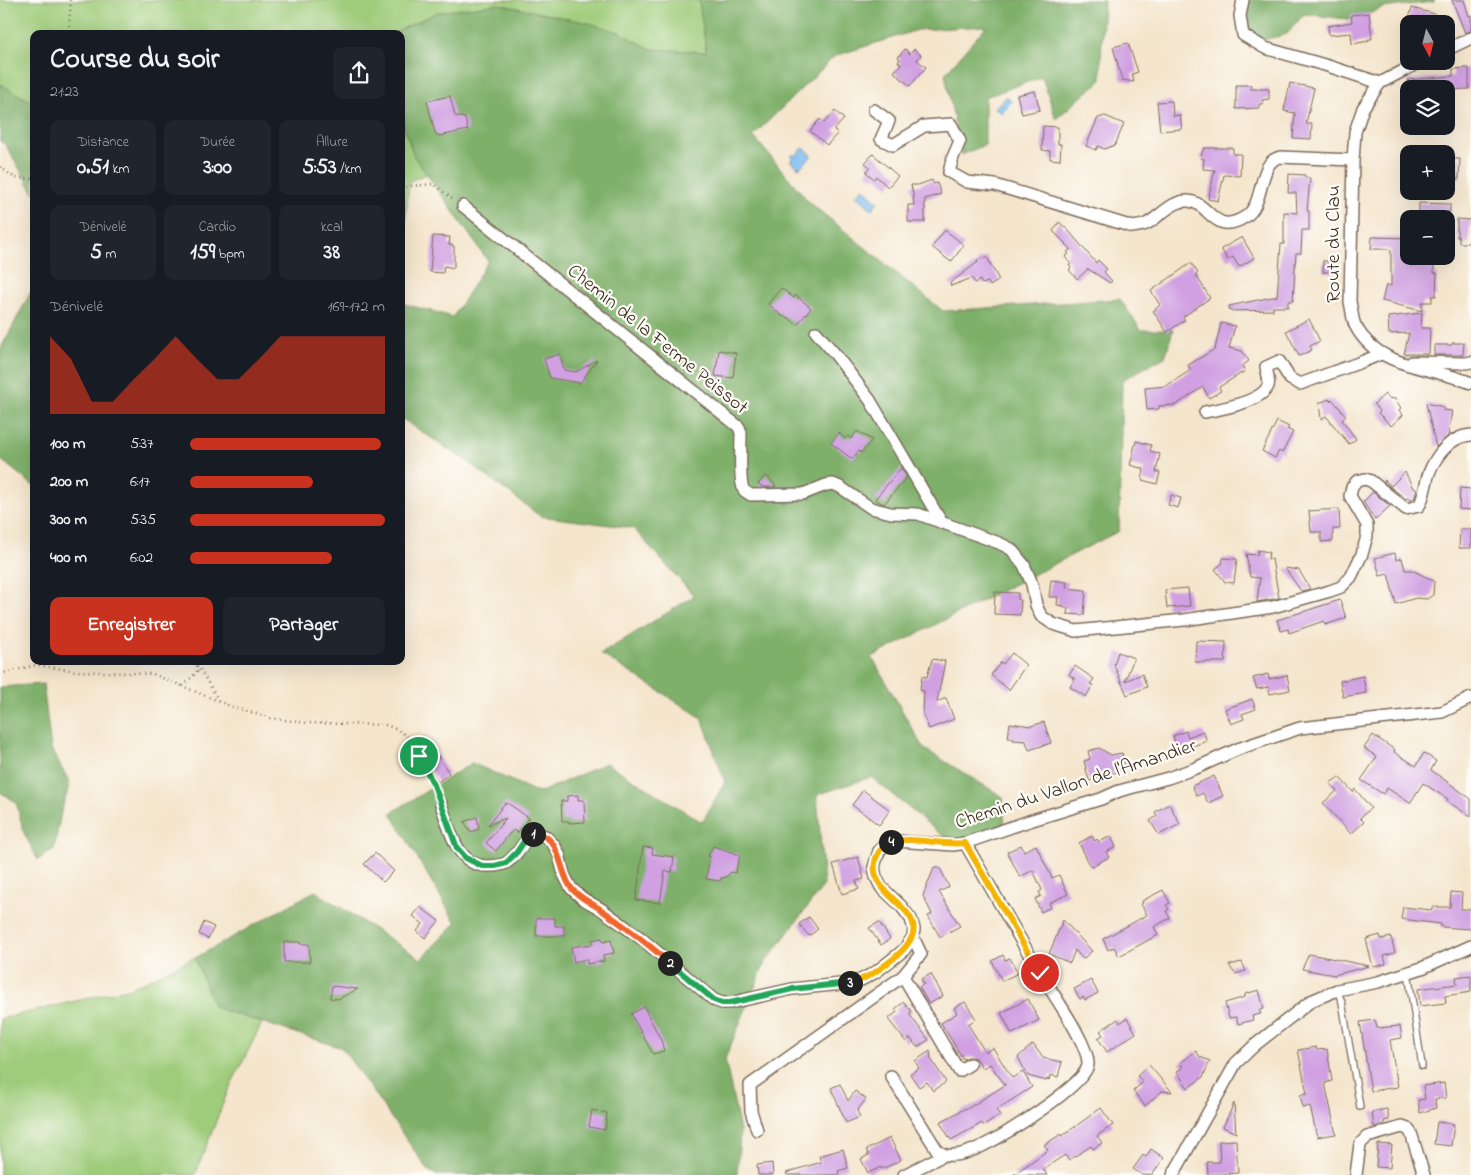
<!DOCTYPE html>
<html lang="fr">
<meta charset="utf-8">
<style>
:root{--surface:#171b24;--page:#20242c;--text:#f1f3f6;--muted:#9ea1a6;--accent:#c8321e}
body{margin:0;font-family:"Indie Flower",sans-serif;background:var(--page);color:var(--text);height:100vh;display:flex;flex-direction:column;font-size:19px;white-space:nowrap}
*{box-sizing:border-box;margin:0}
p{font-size:16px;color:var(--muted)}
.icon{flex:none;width:28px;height:28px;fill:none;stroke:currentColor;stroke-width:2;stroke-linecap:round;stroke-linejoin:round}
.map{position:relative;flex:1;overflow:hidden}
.drawer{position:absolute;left:30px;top:30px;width:375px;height:635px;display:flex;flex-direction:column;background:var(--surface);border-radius:10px;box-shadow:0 5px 20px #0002}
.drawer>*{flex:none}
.needle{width:32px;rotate:173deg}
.fabs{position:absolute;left:1400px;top:15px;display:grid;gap:10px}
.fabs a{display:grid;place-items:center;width:55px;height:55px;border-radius:10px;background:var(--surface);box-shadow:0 5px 20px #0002;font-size:25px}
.pin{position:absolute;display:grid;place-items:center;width:42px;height:42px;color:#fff;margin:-21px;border:2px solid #fff;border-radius:50%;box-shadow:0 1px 5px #0007}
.km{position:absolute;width:25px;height:25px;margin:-12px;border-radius:50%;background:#222;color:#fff;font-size:14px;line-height:25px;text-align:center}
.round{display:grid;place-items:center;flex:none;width:52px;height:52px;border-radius:10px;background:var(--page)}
.summary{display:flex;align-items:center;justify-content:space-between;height:85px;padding:0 20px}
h1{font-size:28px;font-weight:700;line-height:38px}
.metrics{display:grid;grid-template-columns:repeat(3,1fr);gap:8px;height:85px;padding:5px 20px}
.metrics div{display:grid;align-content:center;border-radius:10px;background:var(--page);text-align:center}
.metrics b{font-size:21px;font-weight:700}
.metrics small{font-size:14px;font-weight:400}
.metrics p{font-size:14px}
.chart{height:140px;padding:10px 20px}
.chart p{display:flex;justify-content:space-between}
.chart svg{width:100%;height:90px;margin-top:5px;fill:var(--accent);opacity:.7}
.action{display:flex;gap:10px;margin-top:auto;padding:10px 20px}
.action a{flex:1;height:58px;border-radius:10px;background:var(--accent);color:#fff;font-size:20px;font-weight:700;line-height:58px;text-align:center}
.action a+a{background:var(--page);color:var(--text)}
ul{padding:0 20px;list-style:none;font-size:16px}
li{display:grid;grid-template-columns:80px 60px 1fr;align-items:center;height:38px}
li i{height:12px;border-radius:6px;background:var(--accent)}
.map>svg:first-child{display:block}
</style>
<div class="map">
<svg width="1471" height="1175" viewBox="0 0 1471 1175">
<rect width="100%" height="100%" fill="#fdfcf7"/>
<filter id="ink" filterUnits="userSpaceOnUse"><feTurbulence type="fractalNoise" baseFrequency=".02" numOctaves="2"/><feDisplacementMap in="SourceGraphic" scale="10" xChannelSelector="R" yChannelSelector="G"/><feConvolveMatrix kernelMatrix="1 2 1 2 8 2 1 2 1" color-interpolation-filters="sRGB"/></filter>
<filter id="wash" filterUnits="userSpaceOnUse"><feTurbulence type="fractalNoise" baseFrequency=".0096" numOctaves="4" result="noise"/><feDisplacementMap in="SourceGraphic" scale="20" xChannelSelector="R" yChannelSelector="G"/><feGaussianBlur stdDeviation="1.12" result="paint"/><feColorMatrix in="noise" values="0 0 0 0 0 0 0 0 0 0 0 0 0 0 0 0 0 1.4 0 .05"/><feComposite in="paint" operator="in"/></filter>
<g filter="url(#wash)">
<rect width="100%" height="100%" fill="#f4e5cc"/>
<g fill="#9fcc7a" stroke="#6d7b4c">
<path d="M0 0H699L707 52 650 49 619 32 438 12 391 34H34V103L0 84Z"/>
<path d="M401 118 414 156 427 174 409 181 404 237H401Z"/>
<path d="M195 957 214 1007 262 1023 227 1093 195 1175H0V1019L131 988Z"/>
</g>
<g fill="#7fb06a" stroke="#5d6d44">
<path d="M699 0H1104L1101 58V80L1056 119 1042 77 985 97V145L961 155 945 74 986 26 917 30 835 56 753 136 809 202 943 311 1120 299 1141 330H1173L1165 357 1122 380 1119 531 872 657 923 748 1003 797 1005 829 949 841 871 777 817 795 824 885 765 963 725 1059 740 1131 737 1175H436L428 1170 342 1048 214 1007 195 958 315 891 421 959 456 923 391 813 472 763 539 793 606 763 702 822 725 782 702 718 601 654 694 596 633 528 540 516 468 462 401 418V303L453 317 488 261 414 156 401 118V34H391L438 12 498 4 589 23 619 32 650 49 706 52Z"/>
<path d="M1248 0H1434V2L1382 8 1355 20 1304 14 1287 34 1259 41 1248 28Z"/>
<path d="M0 84 34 103V193L5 144 0 141Z"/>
<path d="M34 286V486L0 459V350Z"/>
<path d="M43 684 51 749 70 783 61 812 54 849 38 860 24 833 16 802 0 792V687Z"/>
</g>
<g fill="#7cbcf0" stroke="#5c7387">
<path d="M1006 96 1012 102 1001 113 995 108Z"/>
<path d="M802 149H805L810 153 811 157 799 168 791 162 792 155H797Z"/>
<path d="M863 188 878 202 872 209 856 195Z"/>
</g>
<g id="blocks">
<g fill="#d0a0e2">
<path d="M1452 0H1464L1469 16 1471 15V31L1465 33Z"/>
<path d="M1412 8 1435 14 1432 24H1407Z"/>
<path d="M1369 13 1372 39H1368L1369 41 1352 44 1351 33 1329 35 1328 26 1352 22 1351 15Z"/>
<path d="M1128 43 1138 72 1132 74 1134 82 1122 80 1113 47Z"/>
<path d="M905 49 910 54 914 49 921 55 917 60 926 67 910 86 894 72 901 64 898 62 900 59 898 57Z"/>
<path d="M1469 68V89L1446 90V89H1409V90L1408 80 1453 76V69Z"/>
<path d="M1290 83 1314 88 1306 124H1312L1311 139 1293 138 1295 113 1284 111Z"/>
<path d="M1236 85H1251V89H1269V99L1262 100 1263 104H1259V108L1236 109Z"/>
<path d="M1035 91 1040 110 1022 114 1017 95Z"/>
<path d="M450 96 455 116 465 118 468 130 439 136 435 133 427 101Z"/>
<path d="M1172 101 1173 116 1180 115 1182 129 1160 131 1157 102Z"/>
<path d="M835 111 844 119 834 130 838 133 827 145 810 131 820 119 824 123Z"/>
<path d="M1105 116 1124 124 1115 145 1104 149 1098 146 1096 150 1086 146 1098 118Z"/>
<path d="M1043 126 1058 127V144H1061L1060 160 1050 159V151L1042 150Z"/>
<path d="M1204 148H1233V154H1241L1240 176 1224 175 1218 201 1208 199 1215 170 1203 169 1204 159 1200 158Z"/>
<path d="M873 154 898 176 888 187 876 176 874 179 866 172 870 167 865 163Z"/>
<path d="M1446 159H1460L1459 179H1446Z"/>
<path d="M1289 174 1305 175V178H1310L1307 211H1309V230H1302L1301 253H1296L1293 301H1288V307H1273V310L1230 311 1229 306 1277 296 1281 244H1284V212L1297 213 1296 193H1288Z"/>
<path d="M932 180 934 184 937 183 941 194 925 199V222H908V205H914L913 194 911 185H918Z"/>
<path d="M1419 203 1450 204V212L1437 213V219H1421V213H1419Z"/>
<path d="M1457 219 1470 220 1469 243H1459V237H1457Z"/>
<path d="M1059 222 1068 230 1096 263 1098 260 1107 269 1104 272 1112 281 1110 283 1088 269 1077 279 1069 270 1071 268 1069 265 1071 264 1065 257 1069 254 1067 252 1071 249 1053 231Z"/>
<path d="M945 230 964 245 951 262 932 247Z"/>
<path d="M433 236 450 237 449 245 454 246V268L444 266 443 273 430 272Z"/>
<path d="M1242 237 1254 258 1239 267 1233 257 1228 260 1221 249Z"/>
<path d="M1372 237 1408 238 1409 265H1434V273H1437L1436 296H1432V302H1422V311L1382 301 1386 285 1391 286V251L1389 249H1371Z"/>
<path d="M987 257 999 280 990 286 988 282 982 284 980 280 975 283 972 278 951 286 950 283 978 262 977 260Z"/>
<rect x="1323" y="261" width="12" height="11"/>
<path d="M1191 263 1198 273 1196 275 1210 298 1183 317 1185 320 1167 332 1153 311 1160 305 1151 291Z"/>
<path d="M781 288 794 298 796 295 811 308 797 325 789 318 782 316 768 304Z"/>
<path d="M1422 313 1421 328H1430L1429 354H1404L1409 333 1389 334 1388 317Z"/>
<path d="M1309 319 1320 341 1310 346 1312 350 1299 356 1286 331Z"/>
<path d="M1221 323 1235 326 1229 348 1242 351 1249 361 1242 366 1245 371 1219 387 1221 391 1209 398 1203 387 1176 405 1159 406V409L1147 410 1145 388 1166 386 1191 370 1188 365 1215 349Z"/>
<path d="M1452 343H1464L1463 355H1434V345H1452Z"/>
<path d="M719 350 736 353 733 378 715 376Z"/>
<path d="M560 354 564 370 576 372 597 360 580 383 550 378 544 359Z"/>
<path d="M1385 394 1388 398 1395 399 1401 408 1399 410 1403 415 1391 426 1378 413 1380 411 1374 404Z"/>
<path d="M1329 399 1330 401 1332 399 1346 416 1342 420 1356 439 1349 444 1326 416 1321 420 1319 403Z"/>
<path d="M1426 403 1444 407 1443 410 1452 411 1448 436 1436 447Z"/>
<path d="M1277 421 1289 427 1287 429 1293 432 1282 453 1279 451 1275 458 1262 451Z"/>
<path d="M857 431 872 440 861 453 859 451 852 459 831 443 839 433 845 439 848 436 851 439Z"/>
<path d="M1136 441 1151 445 1150 451 1160 454 1156 472H1160L1157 484 1142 480 1144 469 1130 465Z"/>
<path d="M901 468 907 477 884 504 880 502 875 499Z"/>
<path d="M1405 472 1413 488 1417 490 1414 499 1410 500 1407 498 1406 499 1384 482 1385 480 1391 486Z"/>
<path d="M766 475 776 486 775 487H763L758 484Z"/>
<path d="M1460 488 1471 489V510L1459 509Z"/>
<path d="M1373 492 1390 506 1375 520 1363 502Z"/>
<path d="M1171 495 1181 498 1178 508 1168 505Z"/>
<path d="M1339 509 1340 529H1333V541L1321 542V532H1311L1309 511Z"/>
<path d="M1460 529H1471V548H1459Z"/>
<path d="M1258 550 1269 552 1268 559H1272L1279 598 1257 602 1260 578 1250 577 1246 554 1257 555Z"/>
<path d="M1395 553 1396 560 1402 558 1405 570H1412L1434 581 1433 595 1427 599 1416 598 1396 604 1388 574 1380 576 1375 558Z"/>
<path d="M1223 558 1237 559 1234 583 1225 582 1215 569 1222 564Z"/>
<path d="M1285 568 1299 570 1310 589 1301 591Z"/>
<path d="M1051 580 1067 582 1066 588 1086 590 1084 615 1067 614 1068 608H1064V606L1057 605 1058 597H1049Z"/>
<path d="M1188 588 1190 606 1167 608 1165 590Z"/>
<path d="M995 592 1018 593V600H1021L1020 615 994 614Z"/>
<path d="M1340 600 1346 618 1325 625 1324 621 1289 633 1288 629 1281 631 1277 620Z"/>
<path d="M1196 641 1226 642 1225 662H1195Z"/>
<path d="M1118 652 1134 658 1125 681 1142 674 1147 687 1127 695 1114 665Z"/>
<path d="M1012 653 1026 665 1009 690 991 675 1001 662 1003 664Z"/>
<path d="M932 659 945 661 937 702 946 698 954 719 929 729 923 714 924 691 920 690 922 676 927 677Z"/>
<path d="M1075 666 1094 679 1090 684 1093 685 1086 697 1070 687 1075 679 1069 675Z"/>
<path d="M1268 674 1269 679 1287 675 1290 690 1270 694 1268 687 1257 689 1253 678Z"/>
<path d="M1363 676 1366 693 1343 697 1340 681Z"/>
<path d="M1252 699 1256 709 1242 714 1244 719 1231 724 1225 709Z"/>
<path d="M1044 722 1051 743 1029 750 1026 741 1013 740V738H1008L1010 723 1031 726Z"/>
<path d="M1186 731 1188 737 1203 731 1207 741 1178 751 1173 736Z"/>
<path d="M1373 735 1395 750 1394 752 1416 766 1424 753 1436 761 1431 770 1471 799V817L1447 801 1448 799 1423 783 1410 803 1387 788 1383 794 1361 780 1377 757 1364 748Z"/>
<path d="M1099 748 1111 755 1122 753 1125 765 1118 767 1120 771 1089 781 1084 761 1090 759 1088 751Z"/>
<path d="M437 755 449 773 438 782 426 763Z"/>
<path d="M1214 776 1223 796 1208 803 1203 793 1197 796 1192 786Z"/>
<path d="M1339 777 1353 792 1355 789 1371 808 1360 818 1364 822 1351 834 1323 803 1337 791 1330 783Z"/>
<path d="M863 790 890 810 879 825 852 805Z"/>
<path d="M578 795V800H584L585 822 569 823V821H562L561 801H567V796Z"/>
<path d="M505 803 509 804 529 818 517 833 514 830 509 834 496 851 486 843 506 818 488 825Z"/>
<path d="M1169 804 1180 824 1159 835 1150 821 1157 816 1155 812Z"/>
<path d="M477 817 479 829 471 832 464 822Z"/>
<path d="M1092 836 1095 841 1097 839 1099 842 1111 836 1116 847 1106 852 1109 857 1091 867 1079 843Z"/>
<path d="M1021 845 1024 851 1036 845 1052 878 1059 875 1068 894 1049 903 1051 907 1041 912 1035 899 1041 896 1039 892 1042 890 1033 870 1020 877 1007 852Z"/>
<path d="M713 846 740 855 735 873 731 872 726 877 721 878 720 881 706 879 710 856H708Z"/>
<path d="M643 847 653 848 652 854 674 857 672 872 665 871 660 903 636 900Z"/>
<path d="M375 853 394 871 383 882 364 864Z"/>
<path d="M858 857 864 879 856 881 859 889 842 894 833 864Z"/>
<path d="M934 868H939L941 870 949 887 939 892 960 926 940 937 928 916 932 914 923 896Z"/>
<path d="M1163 890 1170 903 1166 905 1169 909 1166 911 1170 918 1154 927 1158 935 1119 956 1114 947 1108 950 1103 939 1147 915 1141 904 1143 903 1142 901Z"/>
<path d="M1451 892 1462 893 1461 909H1471V929L1441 927V924L1401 919 1403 907 1432 910V907H1450Z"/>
<path d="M420 907 439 921 425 938 417 931 423 924 413 916Z"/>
<path d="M809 917 818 929 809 936 799 924Z"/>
<path d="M536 918H555V926H564V936H536Z"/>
<path d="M1063 920 1092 951 1083 959 1075 950 1070 963 1049 954Z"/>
<path d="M204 922 214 927 208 939 199 934Z"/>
<path d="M879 922 890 939 881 945 869 928Z"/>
<path d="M1380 935 1381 939 1391 937 1395 953 1384 956 1386 964 1373 967 1366 939Z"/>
<path d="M602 938 603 942 611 940 614 953 603 955 604 961 587 964V959L574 962 571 947 593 944 592 940Z"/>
<path d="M284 942H300V944H309L310 962H284Z"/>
<path d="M1309 954 1330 958 1369 966 1334 975 1302 969Z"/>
<path d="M1003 955 1005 960 1010 958 1018 973 1002 981 992 961Z"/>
<path d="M1242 962 1246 971 1235 974 1229 965Z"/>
<path d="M931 974 943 996 929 1004 919 987 924 984 921 979Z"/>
<path d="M1471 975V992L1445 996 1446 1003 1420 1006 1418 989 1457 984 1456 977Z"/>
<path d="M1091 980 1098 993 1085 1000 1083 997 1080 999 1074 989Z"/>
<path d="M332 986 358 989 338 999 330 998Z"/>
<path d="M1259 990 1264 1009 1259 1010 1261 1014 1252 1016 1253 1020 1238 1024 1236 1017 1229 1018 1225 1003 1245 997V994Z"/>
<path d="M1028 999 1039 1020 1012 1034 1001 1013Z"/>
<path d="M904 1002 912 1012 909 1014 929 1040 917 1047 910 1038 906 1042 888 1019 897 1012 895 1009Z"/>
<path d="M965 1002 976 1019 968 1024 985 1052 993 1048 1012 1078 1023 1072 1032 1087 996 1110 1000 1115 984 1126 982 1123 951 1140 940 1122 966 1108 967 1109 1005 1085 990 1064 983 1068 976 1058 969 1057 963 1059 941 1023 957 1013 954 1008Z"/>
<path d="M644 1007 661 1040 664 1051 653 1054 631 1014Z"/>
<path d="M1127 1018 1136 1033 1107 1052 1098 1038 1103 1035 1100 1031 1118 1019 1120 1023Z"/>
<path d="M1375 1020 1377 1028 1400 1026 1402 1038 1390 1040 1398 1087 1371 1091 1360 1022Z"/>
<path d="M1033 1044 1043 1058 1062 1062 1058 1077 1050 1075 1049 1080 1047 1079V1081L1028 1076 1018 1057Z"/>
<path d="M1316 1047 1317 1050 1327 1049 1332 1081 1325 1083 1336 1134 1317 1137 1310 1106 1303 1108 1300 1095 1307 1094 1298 1050Z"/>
<path d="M930 1051 931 1059 946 1082 933 1091 927 1082 919 1087 910 1074 919 1068 915 1061Z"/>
<path d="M1196 1051 1200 1057 1210 1061 1203 1077 1188 1088 1177 1072 1183 1067 1180 1063Z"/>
<path d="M1149 1065 1172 1092 1162 1091 1145 1106 1133 1091 1143 1082 1137 1076Z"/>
<path d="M1444 1083 1446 1098 1435 1099 1436 1108 1420 1113 1418 1100 1425 1099 1423 1086Z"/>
<path d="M840 1084 848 1101 855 1091 866 1099 857 1111 860 1117 846 1123 831 1088Z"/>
<path d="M1234 1103 1236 1133 1223 1127Z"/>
<path d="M1101 1108 1113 1125 1097 1136 1102 1143 1093 1149 1091 1146 1069 1160 1065 1155 1043 1169 1047 1175H1013L1048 1150 1044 1145 1061 1134 1062 1136Z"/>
<path d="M1387 1109 1389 1120 1384 1121V1124L1374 1127 1372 1112Z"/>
<path d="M592 1110 607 1113 605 1130 589 1127Z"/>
<path d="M1437 1122 1454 1124 1451 1146 1434 1144Z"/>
<path d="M890 1138 901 1160 882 1169 881 1167 868 1173 861 1159 869 1155 866 1150Z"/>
<path d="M1236 1140 1238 1173 1208 1175 1207 1162H1220L1219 1141Z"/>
<path d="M1378 1144 1392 1145 1390 1168 1376 1167Z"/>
<path d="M843 1149 848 1168 838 1171 840 1175H787L786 1173 821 1162 819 1156Z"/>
<path d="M1151 1149 1164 1158 1152 1175H1142L1133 1169 1143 1155 1146 1157Z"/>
<path d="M772 1163 773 1175H758L757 1165Z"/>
</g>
</g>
</g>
<g filter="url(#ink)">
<use href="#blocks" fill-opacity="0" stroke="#7c6b5b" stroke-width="1"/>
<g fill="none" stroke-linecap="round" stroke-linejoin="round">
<defs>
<g id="service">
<path d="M1408 972 1422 1066"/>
<path d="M1337 990 1342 1002 1360 1107"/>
</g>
<g id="minor">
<path d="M1243 0 1240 16 1243 35 1265 48 1328 66 1380 83"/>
<path d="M1446 50 1471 38"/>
<path d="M1422 61 1380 83 1363 108 1355 132 1353 160 1350 302C1352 309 1352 319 1355 325 1378 370 1432 366 1471 383"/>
<path d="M874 110 889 121 881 139 893 145 924 126 951 124 960 141 953 157 949 172 967 182 995 185 1133 227C1138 226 1143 226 1148 223 1159 217 1173 200 1188 201 1210 202 1213 237 1245 217 1266 204 1257 162 1280 157L1353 160"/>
<path d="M463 206 739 427 741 433C741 444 739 484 744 490 745 492 750 494 751 495L803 494 826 485 833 484 840 487 871 508 891 513 918 514 999 543 1011 549 1024 565 1032 584 1036 605 1041 616 1053 624 1076 631 1184 620 1273 607 1330 591 1341 587 1351 577 1362 554 1367 536V525L1350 496 1352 487 1357 481 1365 479 1371 481 1406 509 1419 506C1425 496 1425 484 1429 473 1436 455 1451 436 1471 435"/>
<path d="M816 332 835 354 870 400 942 523"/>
<path d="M1412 362 1466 363 1471 362"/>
<path d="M1205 412C1221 409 1261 402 1268 386 1270 381 1267 372 1266 367L1279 361 1290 379 1300 384 1364 361 1381 354"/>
<path d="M441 804C449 827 456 866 487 866 493 866 500 866 506 863 517 857 523 842 532 834L545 836 554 845 559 854 564 875 571 888 583 899 601 909 642 939 714 1000 722 1003H730L792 989 842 984 861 980 876 972 904 950 913 937 914 929 911 919 901 906 881 887 876 877 874 867 879 851 886 844 896 841 953 845 965 843 1029 821 1101 799 1119 791 1168 778 1196 768 1238 749 1300 728 1442 712 1471 698"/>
<path d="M913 937 921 954 903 976 959 1071 970 1064"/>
<path d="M891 1076 937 1150C942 1154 946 1156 954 1155 968 1155 997 1139 1009 1131 1025 1121 1088 1081 1088 1064 1089 1044 1050 990 1039 971 1014 929 990 886 965 843"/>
<path d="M757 1130 751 1111 750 1085 903 976"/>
<path d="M904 1175 944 1155"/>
<path d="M1173 1175 1236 1063 1255 1045 1311 1001 1337 990 1378 982 1422 968 1471 946"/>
<path d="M1356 1175 1360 1144 1367 1137 1402 1127 1408 1129 1411 1133 1424 1175"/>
</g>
</defs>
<use href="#service" stroke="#7c6b5b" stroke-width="8"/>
<use href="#minor" stroke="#7c6b5b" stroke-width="14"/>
<g stroke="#7c6b5b" stroke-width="2.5" stroke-dasharray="1 4" stroke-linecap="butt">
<path d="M70 0C72 12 67 22 70 34"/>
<path d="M0 167 15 178 34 179"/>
<path d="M401 187 433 184 453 199"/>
<path d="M195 661 219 701"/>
<path d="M0 674 36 665 76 671 153 674 230 706 270 718 307 723 386 725 398 730 407 736 434 785 437 793"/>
<path d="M183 686 197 672V664"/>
</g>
<use href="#service" stroke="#fff" stroke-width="5.5"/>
<use href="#minor" stroke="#fff" stroke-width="11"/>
</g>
</g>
<g fill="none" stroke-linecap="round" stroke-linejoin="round" filter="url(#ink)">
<defs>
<path id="split-1" d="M419 756 434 785 457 848 466 858 482 866H495L506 863 517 852 525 840 533 834"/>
<path id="split-2" d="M533 834C562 832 558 873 572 889 581 899 592 903 603 911 626 927 648 944 670 963"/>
<path id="split-3" d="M670 963 714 1000 722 1003H730L792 989 850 983"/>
<path id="split-4" d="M850 983C867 979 879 970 893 959 953 910 862 903 876 858 879 850 883 845 891 842"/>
<path id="split-5" d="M891 842C914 836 941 846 965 843L1040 973"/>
</defs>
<use href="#split-1" stroke="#fff" stroke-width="10"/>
<use href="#split-2" stroke="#fff" stroke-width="10"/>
<use href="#split-3" stroke="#fff" stroke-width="10"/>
<use href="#split-4" stroke="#fff" stroke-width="10"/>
<use href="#split-5" stroke="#fff" stroke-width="10"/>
<use href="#split-1" stroke="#22a559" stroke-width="6"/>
<use href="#split-2" stroke="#f0652b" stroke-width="6"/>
<use href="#split-3" stroke="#22a559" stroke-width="6"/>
<use href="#split-4" stroke="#f5b400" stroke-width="6"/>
<use href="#split-5" stroke="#f5b400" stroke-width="6"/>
</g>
<g text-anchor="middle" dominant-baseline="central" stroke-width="4.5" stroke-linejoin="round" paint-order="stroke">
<g font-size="20" fill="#3b2a1e" stroke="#fdfcf7">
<text transform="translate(1334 244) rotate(-90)">Route du Clau</text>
<text transform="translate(657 340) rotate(39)">Chemin de la Ferme Peissot</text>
<text transform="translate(1076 785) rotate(-18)">Chemin du Vallon de l'Amandier</text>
</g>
</g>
</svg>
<div class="fabs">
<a><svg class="needle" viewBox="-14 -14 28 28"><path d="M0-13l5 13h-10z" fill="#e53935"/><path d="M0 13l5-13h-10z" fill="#9ea1a6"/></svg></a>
<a><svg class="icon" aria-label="layers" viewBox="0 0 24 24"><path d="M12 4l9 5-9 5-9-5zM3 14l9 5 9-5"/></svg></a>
<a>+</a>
<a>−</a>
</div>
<div class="pin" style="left:419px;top:756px;background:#1e9e55"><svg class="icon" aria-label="arrive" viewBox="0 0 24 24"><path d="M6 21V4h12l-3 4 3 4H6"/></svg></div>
<div class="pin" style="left:1040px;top:973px;background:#d93025"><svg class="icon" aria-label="check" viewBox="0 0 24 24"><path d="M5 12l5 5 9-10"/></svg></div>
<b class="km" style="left:533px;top:834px">1</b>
<b class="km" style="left:670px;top:963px">2</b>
<b class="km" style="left:850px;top:983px">3</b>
<b class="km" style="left:891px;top:842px">4</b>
<section class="drawer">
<div class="summary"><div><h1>Course du soir</h1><p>21:23</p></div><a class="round"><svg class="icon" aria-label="share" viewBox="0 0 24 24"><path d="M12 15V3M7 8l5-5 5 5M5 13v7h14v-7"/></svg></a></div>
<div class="metrics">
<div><p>Distance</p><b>0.51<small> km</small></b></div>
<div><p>Durée</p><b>3:00</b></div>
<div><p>Allure</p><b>5:53<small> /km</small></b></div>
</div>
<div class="metrics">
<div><p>Dénivelé</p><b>5<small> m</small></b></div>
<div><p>Cardio</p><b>159<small> bpm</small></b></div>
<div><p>kcal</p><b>38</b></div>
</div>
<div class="chart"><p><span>Dénivelé</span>169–172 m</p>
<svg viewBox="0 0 160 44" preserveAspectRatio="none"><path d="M0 44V6L10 17L20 38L30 38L40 27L50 17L60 6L70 17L80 27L90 27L100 17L110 6L120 6L130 6L140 6L150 6L160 6V44z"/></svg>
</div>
<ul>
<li><b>100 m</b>5:37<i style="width:98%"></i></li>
<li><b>200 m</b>6:17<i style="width:63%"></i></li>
<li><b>300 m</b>5:35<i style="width:100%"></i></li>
<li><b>400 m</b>6:02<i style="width:73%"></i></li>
</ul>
<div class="action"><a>Enregistrer</a><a>Partager</a></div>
</section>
</div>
